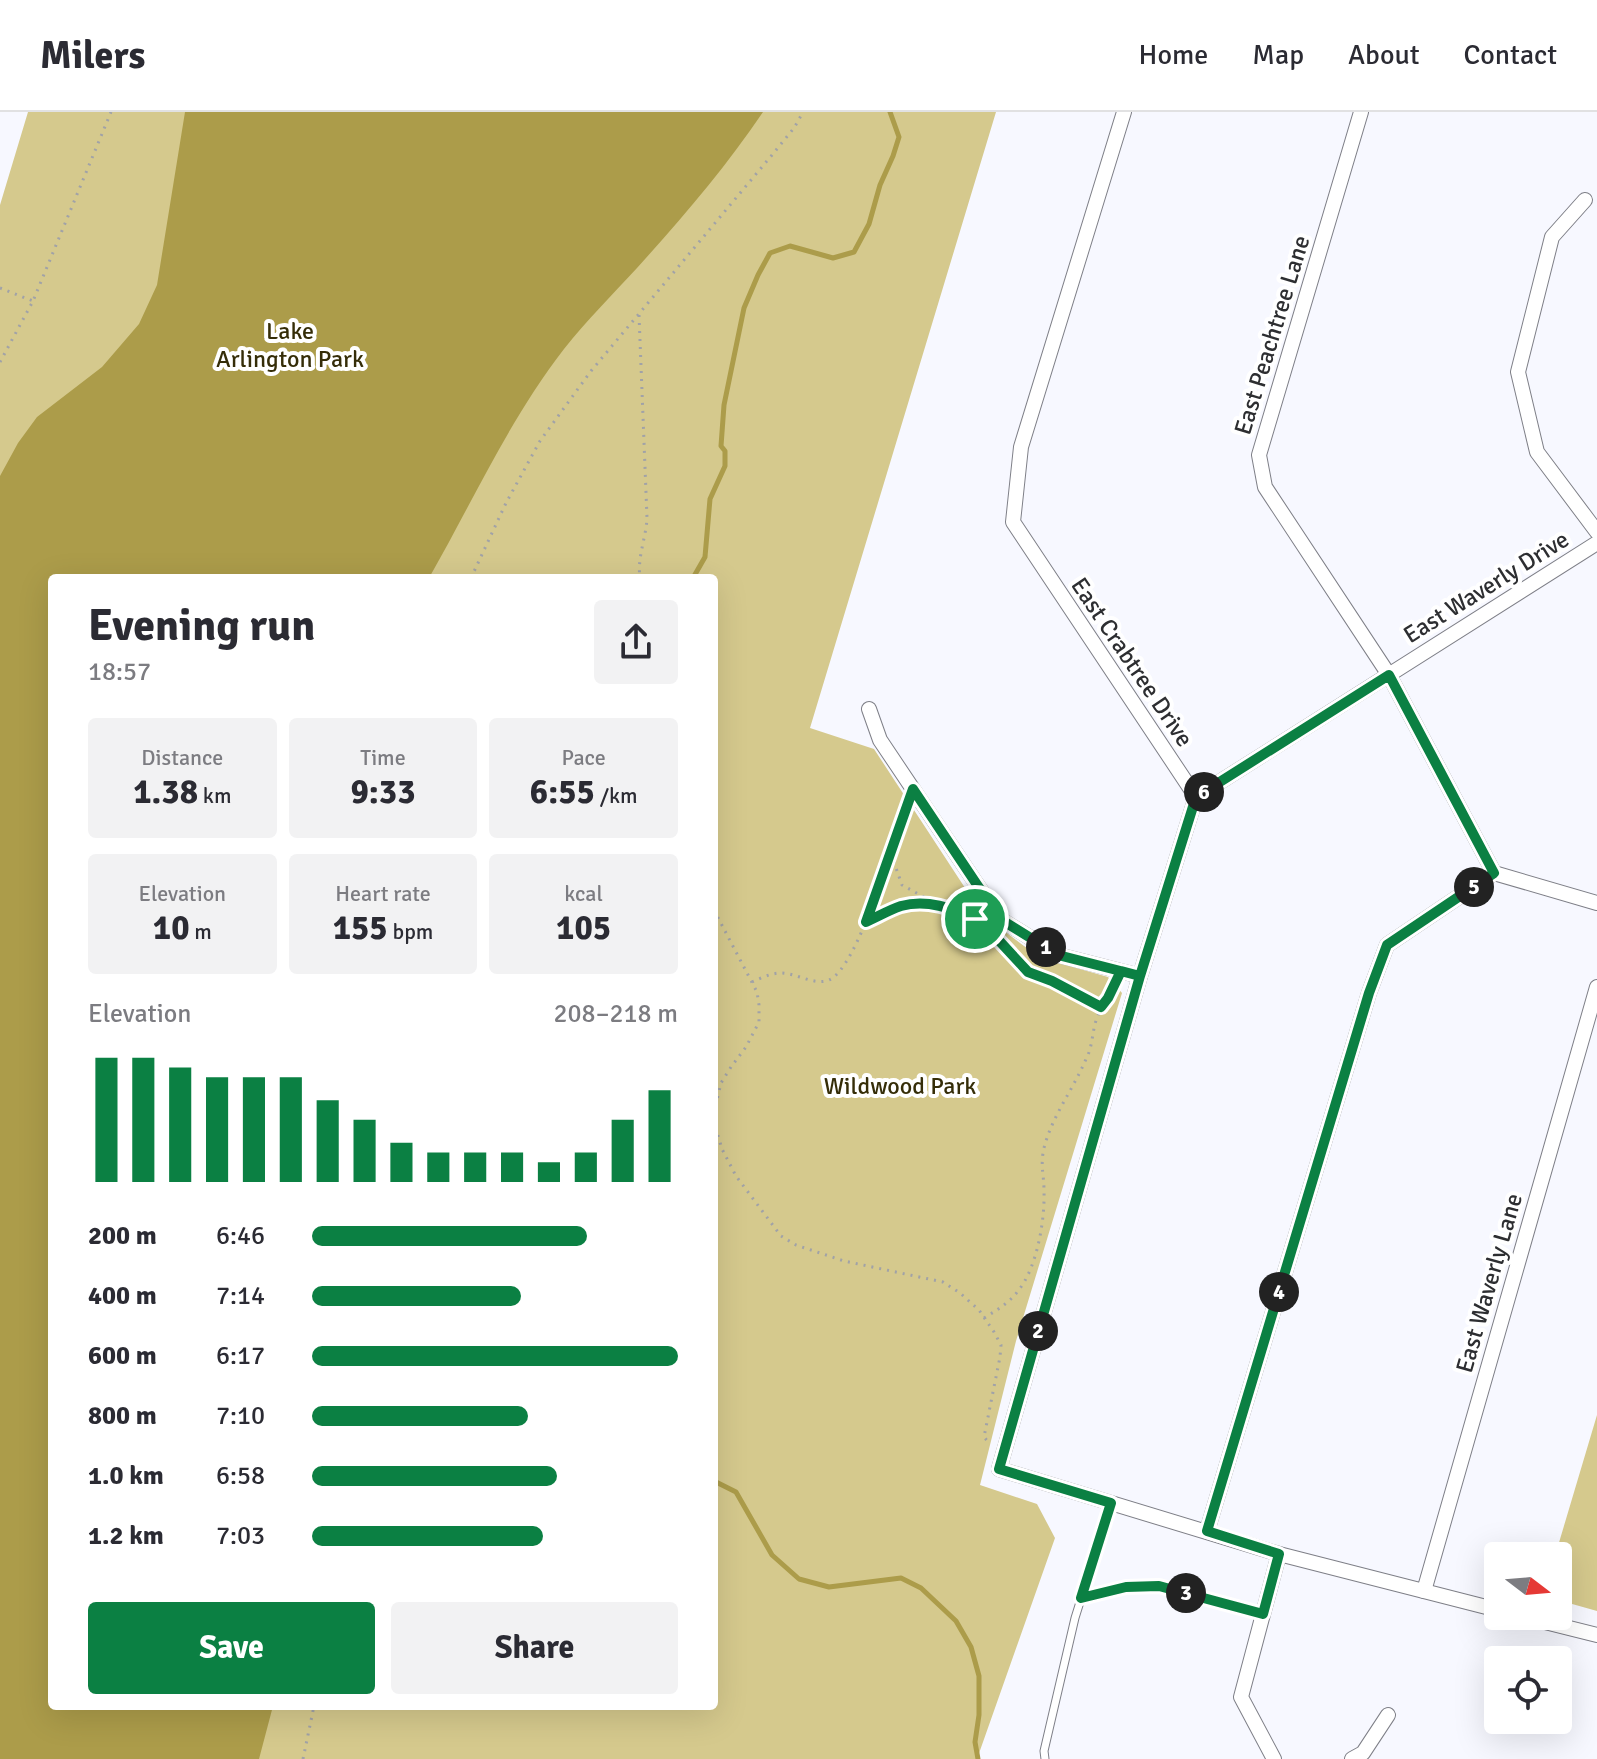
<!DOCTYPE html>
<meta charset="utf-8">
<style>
:root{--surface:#fff;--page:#f2f2f3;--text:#2b2b33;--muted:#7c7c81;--line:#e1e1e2;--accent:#0b8043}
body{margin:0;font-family:Signika,sans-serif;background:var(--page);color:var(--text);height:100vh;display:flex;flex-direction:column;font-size:30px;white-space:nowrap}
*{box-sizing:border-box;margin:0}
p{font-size:26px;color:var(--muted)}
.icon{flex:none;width:44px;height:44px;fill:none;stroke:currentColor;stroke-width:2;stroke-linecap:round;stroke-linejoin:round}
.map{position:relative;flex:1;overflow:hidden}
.side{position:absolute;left:48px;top:462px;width:670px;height:1136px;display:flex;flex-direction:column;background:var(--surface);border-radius:8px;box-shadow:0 8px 32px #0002}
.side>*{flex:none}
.needle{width:52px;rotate:106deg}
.fabs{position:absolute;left:1484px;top:1430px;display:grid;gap:16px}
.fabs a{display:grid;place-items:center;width:88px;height:88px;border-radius:8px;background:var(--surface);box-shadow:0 8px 32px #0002;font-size:40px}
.pin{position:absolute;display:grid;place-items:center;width:68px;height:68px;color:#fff;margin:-34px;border:4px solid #fff;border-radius:50%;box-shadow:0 2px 8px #0007}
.km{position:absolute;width:40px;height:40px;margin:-20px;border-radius:50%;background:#222;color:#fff;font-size:22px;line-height:40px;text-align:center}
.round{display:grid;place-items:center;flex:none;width:84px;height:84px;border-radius:8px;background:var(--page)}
.headline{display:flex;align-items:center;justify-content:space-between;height:136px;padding:0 40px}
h1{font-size:44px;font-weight:700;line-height:60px}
.metrics{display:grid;grid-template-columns:repeat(3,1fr);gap:12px;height:136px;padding:8px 40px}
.metrics div{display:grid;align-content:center;border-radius:8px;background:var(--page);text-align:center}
.metrics b{font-size:34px;font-weight:700}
.metrics small{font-size:22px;font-weight:400}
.metrics p{font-size:22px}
.chart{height:224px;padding:16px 40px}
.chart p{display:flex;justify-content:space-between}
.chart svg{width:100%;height:144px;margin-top:8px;stroke:var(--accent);stroke-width:6}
.button{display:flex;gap:16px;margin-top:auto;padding:16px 40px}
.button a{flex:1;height:92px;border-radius:8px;background:var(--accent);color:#fff;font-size:32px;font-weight:700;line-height:92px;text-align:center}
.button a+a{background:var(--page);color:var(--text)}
ul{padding:0 40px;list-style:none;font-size:26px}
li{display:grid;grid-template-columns:128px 96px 1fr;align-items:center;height:60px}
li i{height:20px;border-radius:10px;background:var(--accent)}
header{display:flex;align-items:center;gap:48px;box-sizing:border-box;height:112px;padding:0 40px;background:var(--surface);border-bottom:2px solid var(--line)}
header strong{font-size:38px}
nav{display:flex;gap:44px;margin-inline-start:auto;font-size:28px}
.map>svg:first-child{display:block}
</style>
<header>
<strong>Milers</strong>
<nav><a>Home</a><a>Map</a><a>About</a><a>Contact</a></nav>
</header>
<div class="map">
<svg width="1597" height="1647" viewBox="0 0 1597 1647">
<rect width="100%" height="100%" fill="#f7f8ff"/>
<g fill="#d5c98d" fill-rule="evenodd">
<path d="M28 0H996L810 616 874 637 969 782 995 812 1024 834 1045 847 1108 865 1122 881 1016 1229 980 1373 1037 1392 1055 1426 977 1647H0V93ZM52 466H714V1594H52Z"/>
<path d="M1597 1303V1499L1558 1488V1444H1555Z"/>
</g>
<path fill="#ac9c4a" d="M185 0H763C726 55 682 106 637 156 613 182 587 208 564 237 509 308 473 389 429 466H52V1594H273L259 1647H0V364L18 331 37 305 102 255 139 212 157 173Z"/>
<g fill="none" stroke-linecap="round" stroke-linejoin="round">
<g stroke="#ac9c4a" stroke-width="5">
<path d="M693 466 705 445 710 387 725 354V339L721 334 724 293 744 196 758 163 770 141 790 134 833 146 854 140 869 112 880 73 893 44 899 25 890 0"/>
<path d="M714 1369 736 1380 772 1443 799 1467 829 1475 901 1466 921 1476 956 1509 971 1535 979 1564V1603L975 1630 978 1647"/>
</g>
<defs>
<g id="lane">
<path d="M1081 1486 1126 1475 1159 1474 1263 1502"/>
<path d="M1045 1647 1044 1639 1075 1506 1111 1391"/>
</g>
<g id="street">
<path d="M1124 0 1021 335 1013 410 1196 685 1140 864 999 1357 1279 1442 1498 1498"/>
<path d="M1585 88 1552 125 1518 260 1537 340 1597 420"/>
<path d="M869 597 880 628 1000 807 1058 843 1140 864"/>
<path d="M1196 685 1597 431"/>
<path d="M1494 761 1597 791"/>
<path d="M1207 1419 1369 881 1387 833 1494 761 1389 563 1265 375 1259 343 1361 0"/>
<path d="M1424 1479 1597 875"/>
<path d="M1521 1504 1597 1523"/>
<path d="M1274 1647 1241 1585 1279 1442"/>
<path d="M1352 1647 1363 1641 1388 1603"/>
</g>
</defs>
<use href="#lane" stroke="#7e7f87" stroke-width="9"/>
<use href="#street" stroke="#7e7f87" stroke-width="16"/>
<g stroke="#a1a2a7" stroke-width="3" stroke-dasharray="2 6" stroke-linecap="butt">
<path d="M0 176 33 189"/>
<path d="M639 203 647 406C646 426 637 446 640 466"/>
<path d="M0 250 33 189 111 0"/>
<path d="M471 466 506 391 540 329 591 259 772 43 794 16 803 0"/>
<path d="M891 742 902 773 933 790"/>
<path d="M714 798 757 880 759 893V910L746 935 731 955 721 971 715 996V1014L722 1037 736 1064 781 1124 796 1133 844 1149 943 1170 960 1181 979 1198 994 1220 1001 1233 1000 1245 984 1325 989 1331"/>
<path d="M866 810 902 794 936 792 956 798 975 807 992 821 1028 860 1052 869 1101 895"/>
<path d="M752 870C761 866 771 861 781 861 796 861 815 874 829 868 858 856 894 728 906 695"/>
<path d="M984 1206C997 1198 1009 1191 1018 1179 1037 1156 1045 1108 1044 1079 1044 1062 1040 1054 1044 1036 1052 1004 1073 978 1086 947 1092 936 1092 924 1095 912 1099 897 1108 886 1114 873"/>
<path d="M303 1647 314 1594"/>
</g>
<use href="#lane" stroke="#fff" stroke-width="7"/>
<use href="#street" stroke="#fff" stroke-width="14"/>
</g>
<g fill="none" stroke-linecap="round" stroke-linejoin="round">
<defs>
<path id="route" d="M975 807C952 796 927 787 901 794 889 798 877 805 866 810L913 677 1000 807 1058 843 1140 864 999 1357 1111 1391 1081 1486 1126 1475 1159 1474 1263 1502 1279 1442 1207 1419 1369 881 1387 833 1494 761 1389 563 1196 685 1140 864 1121 859 1108 886 1101 895 1052 869 1028 860 992 821 975 807"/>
</defs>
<use href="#route" stroke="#fff" stroke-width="16"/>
<use href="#route" stroke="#0b8043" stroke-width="10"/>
</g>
<g text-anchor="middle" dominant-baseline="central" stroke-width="8" stroke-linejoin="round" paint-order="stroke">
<g font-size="24" fill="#352d08" stroke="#fff">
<text x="290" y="219">Lake<tspan x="290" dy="28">Arlington Park</tspan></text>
<text x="900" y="974">Wildwood Park</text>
</g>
<g font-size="24" fill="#2d2e31" stroke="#fff">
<text transform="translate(1272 223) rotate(-73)">East Peachtree Lane</text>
<text transform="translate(1486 475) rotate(-32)">East Waverly Drive</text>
<text transform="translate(1132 550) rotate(56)">East Crabtree Drive</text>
<text transform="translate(1489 1171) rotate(-74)">East Waverly Lane</text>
</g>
</g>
</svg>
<div class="fabs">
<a><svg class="needle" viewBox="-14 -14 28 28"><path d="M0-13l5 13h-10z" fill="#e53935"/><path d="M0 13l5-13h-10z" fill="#7c7c81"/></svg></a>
<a><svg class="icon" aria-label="locate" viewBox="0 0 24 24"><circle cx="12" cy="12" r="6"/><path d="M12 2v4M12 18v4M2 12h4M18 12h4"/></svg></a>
</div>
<div class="pin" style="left:975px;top:807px;background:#1e9e55"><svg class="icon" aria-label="arrive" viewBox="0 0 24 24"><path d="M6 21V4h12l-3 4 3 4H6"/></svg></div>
<b class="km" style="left:1046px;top:835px">1</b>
<b class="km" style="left:1038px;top:1219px">2</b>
<b class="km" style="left:1186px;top:1481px">3</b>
<b class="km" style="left:1279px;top:1180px">4</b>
<b class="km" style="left:1474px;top:775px">5</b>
<b class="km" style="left:1204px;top:680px">6</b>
<section class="side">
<div class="headline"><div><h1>Evening run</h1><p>18:57</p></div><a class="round"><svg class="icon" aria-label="share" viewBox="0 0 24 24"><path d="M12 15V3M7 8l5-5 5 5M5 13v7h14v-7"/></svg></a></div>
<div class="metrics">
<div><p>Distance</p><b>1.38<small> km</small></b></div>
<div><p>Time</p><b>9:33</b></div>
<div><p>Pace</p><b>6:55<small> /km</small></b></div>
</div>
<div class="metrics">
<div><p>Elevation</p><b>10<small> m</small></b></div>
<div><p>Heart rate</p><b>155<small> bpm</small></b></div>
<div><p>kcal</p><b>105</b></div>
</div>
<div class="chart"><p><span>Elevation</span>208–218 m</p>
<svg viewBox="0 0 160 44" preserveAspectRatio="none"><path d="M5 44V6M15 44V6M25 44V9M35 44V12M45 44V12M55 44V12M65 44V19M75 44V25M85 44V32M95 44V35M105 44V35M115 44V35M125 44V38M135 44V35M145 44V25M155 44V16"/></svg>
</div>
<ul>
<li><b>200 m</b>6:46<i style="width:75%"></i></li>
<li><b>400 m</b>7:14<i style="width:57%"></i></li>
<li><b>600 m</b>6:17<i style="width:100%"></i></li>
<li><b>800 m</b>7:10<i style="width:59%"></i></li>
<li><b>1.0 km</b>6:58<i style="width:67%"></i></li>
<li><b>1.2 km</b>7:03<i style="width:63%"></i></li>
</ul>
<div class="button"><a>Save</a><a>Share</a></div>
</section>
</div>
